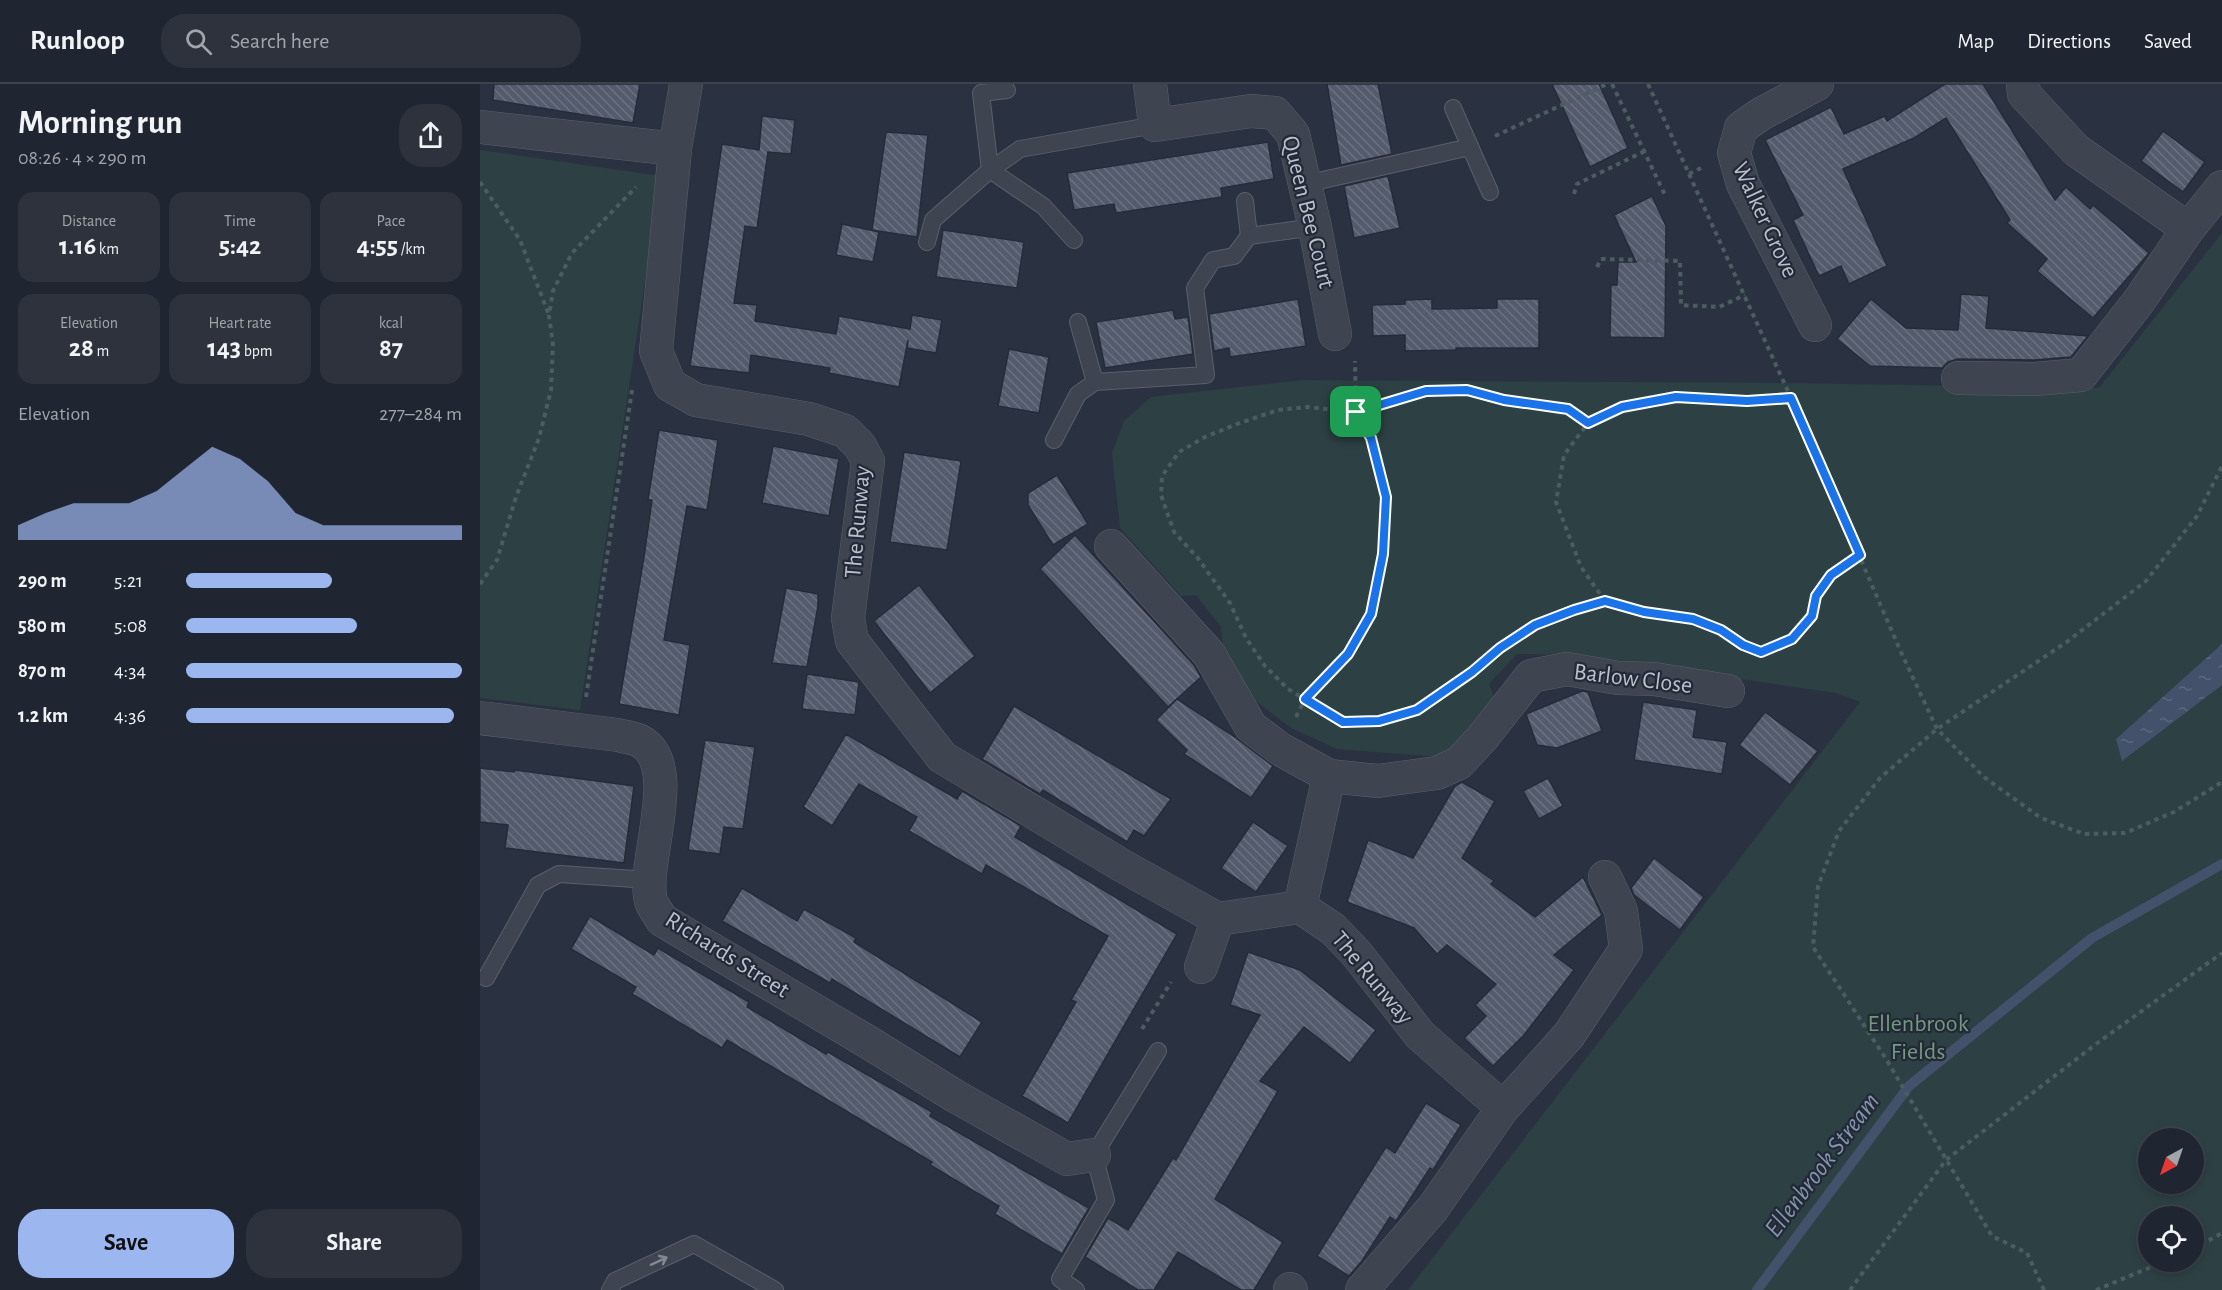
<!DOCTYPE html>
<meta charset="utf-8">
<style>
:root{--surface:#202631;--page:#2d323d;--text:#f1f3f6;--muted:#a2a5ab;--line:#3d434d;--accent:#9cb6ef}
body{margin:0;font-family:"Alegreya Sans",sans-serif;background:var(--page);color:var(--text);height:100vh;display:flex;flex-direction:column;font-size:22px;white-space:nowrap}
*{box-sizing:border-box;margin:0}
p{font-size:20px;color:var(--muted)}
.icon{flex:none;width:33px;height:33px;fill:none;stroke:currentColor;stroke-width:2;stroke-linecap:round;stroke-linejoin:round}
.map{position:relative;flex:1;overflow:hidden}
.side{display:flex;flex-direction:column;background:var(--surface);width:480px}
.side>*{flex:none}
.needle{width:39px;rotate:220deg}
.controls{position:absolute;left:1658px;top:1044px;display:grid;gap:12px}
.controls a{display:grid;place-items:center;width:66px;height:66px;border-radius:50%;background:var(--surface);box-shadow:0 3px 9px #0003,0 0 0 2px var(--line);font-size:30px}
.pin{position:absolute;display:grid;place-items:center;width:51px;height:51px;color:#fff;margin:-26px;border-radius:12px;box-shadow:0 3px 9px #0006}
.round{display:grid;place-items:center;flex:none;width:63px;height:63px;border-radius:24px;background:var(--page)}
.head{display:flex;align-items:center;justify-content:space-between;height:102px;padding:0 18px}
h1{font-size:33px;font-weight:700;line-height:45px}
.metrics{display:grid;grid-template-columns:repeat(3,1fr);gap:9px;height:102px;padding:6px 18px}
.metrics div{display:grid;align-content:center;border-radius:15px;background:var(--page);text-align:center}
.metrics b{font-size:26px;font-weight:700}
.metrics small{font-size:16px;font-weight:400}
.metrics p{font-size:16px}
.chart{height:168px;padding:12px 18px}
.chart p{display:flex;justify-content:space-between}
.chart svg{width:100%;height:108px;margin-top:6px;fill:var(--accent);opacity:.7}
.button{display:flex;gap:12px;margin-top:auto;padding:12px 18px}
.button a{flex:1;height:69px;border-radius:24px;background:var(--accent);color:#111;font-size:24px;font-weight:700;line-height:69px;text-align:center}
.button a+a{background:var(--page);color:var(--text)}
ul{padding:0 18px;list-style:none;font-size:20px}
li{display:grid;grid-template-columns:96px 72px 1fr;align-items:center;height:45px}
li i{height:15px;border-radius:8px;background:var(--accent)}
header{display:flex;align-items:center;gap:36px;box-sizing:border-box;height:84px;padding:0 30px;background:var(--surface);border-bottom:2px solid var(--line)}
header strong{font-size:28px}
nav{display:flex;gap:33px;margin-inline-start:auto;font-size:21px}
.search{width:420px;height:54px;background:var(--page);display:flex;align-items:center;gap:15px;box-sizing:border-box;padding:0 21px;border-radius:24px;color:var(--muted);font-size:22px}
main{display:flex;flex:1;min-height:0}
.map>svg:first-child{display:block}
</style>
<header>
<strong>Runloop</strong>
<div class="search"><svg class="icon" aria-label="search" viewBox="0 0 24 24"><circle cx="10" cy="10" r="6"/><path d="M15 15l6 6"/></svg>Search here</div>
<nav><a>Map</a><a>Directions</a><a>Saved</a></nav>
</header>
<main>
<section class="side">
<div class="head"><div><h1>Morning run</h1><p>08:26 · 4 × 290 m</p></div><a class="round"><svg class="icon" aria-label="share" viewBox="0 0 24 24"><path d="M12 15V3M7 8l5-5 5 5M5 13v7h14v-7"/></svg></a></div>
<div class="metrics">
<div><p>Distance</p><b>1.16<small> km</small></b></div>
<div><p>Time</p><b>5:42</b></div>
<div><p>Pace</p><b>4:55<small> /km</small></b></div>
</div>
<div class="metrics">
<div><p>Elevation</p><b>28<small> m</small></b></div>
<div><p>Heart rate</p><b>143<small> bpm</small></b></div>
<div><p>kcal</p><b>87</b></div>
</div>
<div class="chart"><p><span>Elevation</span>277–284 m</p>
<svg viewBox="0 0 160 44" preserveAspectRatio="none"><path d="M0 44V38L10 33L20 29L30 29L40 29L50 24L60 15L70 6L80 11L90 20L100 33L110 38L120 38L130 38L140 38L150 38L160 38V44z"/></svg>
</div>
<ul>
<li><b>290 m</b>5:21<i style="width:53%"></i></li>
<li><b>580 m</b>5:08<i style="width:62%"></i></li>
<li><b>870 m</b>4:34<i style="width:100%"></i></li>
<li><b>1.2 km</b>4:36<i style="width:97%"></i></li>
</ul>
<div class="button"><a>Save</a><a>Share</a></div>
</section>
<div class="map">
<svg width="1742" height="1206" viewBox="0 0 1742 1206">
<defs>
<pattern id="water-ripples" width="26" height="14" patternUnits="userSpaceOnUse" patternTransform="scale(1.5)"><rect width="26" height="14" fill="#43516a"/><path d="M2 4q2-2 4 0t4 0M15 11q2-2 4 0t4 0" fill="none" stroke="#5c687e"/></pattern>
<pattern id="building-back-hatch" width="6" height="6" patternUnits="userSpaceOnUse" patternTransform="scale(1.5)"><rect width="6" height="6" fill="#545b6c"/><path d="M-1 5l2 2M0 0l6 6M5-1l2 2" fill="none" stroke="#6b7180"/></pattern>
</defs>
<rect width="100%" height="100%" fill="#2a3241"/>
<g fill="#2d4043" fill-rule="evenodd">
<path d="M0 66 181 92 100 626 0 614Z"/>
<path d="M1742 149V1206H928L1380 618 1356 609 1098 571 1037 570 1009 600 1015 616 997 643 960 673 857 665 811 644 764 608 743 561 741 543 716 511 701 512 640 444 632 369 644 337 671 313 823 296 1305 299 1619 304ZM1668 1054H1713V1100H1668ZM1668 1132H1713V1178H1668Z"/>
</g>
<path fill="url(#water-ripples)" d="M1742 560V601L1642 677 1636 655Z"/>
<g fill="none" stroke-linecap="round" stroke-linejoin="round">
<path stroke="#43516a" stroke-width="10" d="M1277 1206 1429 1002 1612 854 1742 780"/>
</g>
<g fill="url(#building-back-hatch)" stroke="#252c39" stroke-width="1.5">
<path d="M14 0H160L153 39 13 16Z"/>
<path d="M847 0H898L912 70 861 81Z"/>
<path d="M1072 0H1119L1148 64 1110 83Z"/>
<path d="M1465 0H1503L1575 116 1586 103 1610 125 1613 121 1669 169 1613 234 1557 187 1567 175 1527 139 1530 136 1466 34 1434 54 1363 85 1407 182 1369 200 1361 182 1339 192 1313 136 1323 131 1285 56 1351 23 1364 50 1405 32 1407 37Z"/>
<path d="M282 32 315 36 311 70 288 68 277 144 265 142 254 219 277 221 275 237 356 250 359 232 430 245 432 231 462 236 456 269 427 264 428 256 419 303 349 289 350 284 271 271 269 289 210 282 242 60 279 66Z"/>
<path d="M1683 47 1725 78 1703 108 1661 77Z"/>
<path d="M406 48 448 51 437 153 392 146Z"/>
<path d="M788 58 794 95 741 104 742 113 636 129 634 120 594 126 587 89Z"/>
<path d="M908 92 920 144 874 154 864 102Z"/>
<path d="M1172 112 1186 142 1185 254 1130 253 1131 201H1137L1138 178H1156L1134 131Z"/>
<path d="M362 140 399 148 393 178 356 171Z"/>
<path d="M463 146 544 158 537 204 456 193Z"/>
<path d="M1481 210 1509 212 1506 244 1608 252 1591 273 1554 276 1478 275 1468 278 1462 284 1390 282 1357 255 1391 215 1426 244 1478 246Z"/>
<path d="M818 215 826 262 750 273 749 264 734 267 729 230Z"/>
<path d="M952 215V225L1017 224V215H1059V264H976V266L925 267V251L893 252 892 221 925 220V216Z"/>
<path d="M693 226 695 235 708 233 713 270 625 284 616 238Z"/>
<path d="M529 265 569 273 559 329 518 322Z"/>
<path d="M179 346 238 356 227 426 207 422 184 556 210 561 199 631 139 620 164 473 172 416H168Z"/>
<path d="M293 362 359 375 349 432 282 419Z"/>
<path d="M424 368 481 377 467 466 410 458Z"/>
<path d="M577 391 608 440 573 461 548 421V409Z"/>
<path d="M595 451 714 581 721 593 688 623 560 485Z"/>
<path d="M439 501 495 572 450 609 394 537Z"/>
<path d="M306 504 338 510V522L327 583 292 579Z"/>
<path d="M327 590 379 598 375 631 322 625Z"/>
<path d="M1102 607 1108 608 1122 647 1077 664 1057 661 1046 630Z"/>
<path d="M697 615 755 653 793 682 771 714 704 670 707 666 676 636Z"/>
<path d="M1163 618 1217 626 1213 653 1247 658 1242 690 1154 676Z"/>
<path d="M534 622 691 715 664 752 654 746 647 758 563 706 560 710 502 675Z"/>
<path d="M1285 628 1338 667 1310 701 1259 661Z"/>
<path d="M366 650 477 715 482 707 541 742 535 753 697 850 588 1039 542 1012 596 918 591 916 628 852 506 781 502 790 429 747 437 733 379 700 352 742 323 723Z"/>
<path d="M225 656 275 663 263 745 244 743 240 770 208 766Z"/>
<path d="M0 684 34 688 35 686 154 702 144 779 25 764 28 741 0 738Z"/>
<path d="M1068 694 1083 722 1059 735 1043 707Z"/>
<path d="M982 698 1015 717 982 774 1014 797 1011 800 1055 833 1103 793 1122 831 1074 871 1094 886 1044 951 1013 982 984 954 1006 932 995 921 1016 900 967 861 957 870 934 844 867 818 888 756 933 774 975 702Z"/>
<path d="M773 738 808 762 776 808 741 784Z"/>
<path d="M1174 774 1224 813 1200 846 1154 811 1151 804Z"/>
<path d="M262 804 317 837 324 825 376 854 374 858 502 938 480 973 352 895 350 899 242 837Z"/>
<path d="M110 832 174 871 178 864 269 918 267 923 346 970 348 968 452 1028 450 1032 609 1124 582 1170 515 1130 519 1122 450 1081 452 1078 247 956 242 964 152 910 156 903 91 865Z"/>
<path d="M768 868 820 886 896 946 870 979 824 943 780 997 798 1007 735 1115 803 1158 774 1206H761L698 1168 674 1206H658L605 1173 628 1134 648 1146 693 1074 696 1076 780 931 750 921Z"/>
<path d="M946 1019 981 1041 953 1086 950 1084 916 1137 910 1133 882 1177 869 1192 837 1172 906 1063 915 1069Z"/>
</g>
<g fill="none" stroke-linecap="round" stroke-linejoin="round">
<defs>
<g id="service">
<path d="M973 24 1010 108"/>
<path d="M825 100 990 63"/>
<path d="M765 117 769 152"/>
<path d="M594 156 563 122 510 86 540 65 675 41"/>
<path d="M447 158 453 136 510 86 501 9 527 6"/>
<path d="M598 238 615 298"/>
<path d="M574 356 598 310 615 298 726 291 715 204 733 176 754 172 769 152 835 143"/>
<path d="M6 894 58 801 79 790 170 796"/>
<path d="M130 1206 135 1197 214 1160 295 1206"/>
<path d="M596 1206 580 1195 626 1116 614 1071 678 967"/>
</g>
<g id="minor">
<path d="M206 0 195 65 176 267 190 301 216 316 329 335 365 347 380 362 388 377 368 534 372 557 462 673 641 781 738 835 820 823 853 845 876 869 940 951 1023 1024"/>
<path d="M670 0 675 41 771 27 795 29 813 50 835 143 855 250"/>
<path d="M1543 0 1544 10 1596 66 1708 145"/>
<path d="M0 43 195 65"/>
<path d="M1335 241 1263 100 1254 69 1261 44 1281 30 1337 0"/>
<path d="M1478 294 1555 295 1601 291 1659 217 1708 145 1742 103"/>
<path d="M631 462 729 570 771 643 800 665 849 692 820 823"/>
<path d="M0 634 138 651C145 653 154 654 160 657 206 682 158 784 172 820 175 825 179 831 182 836L388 958 475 1012 587 1075 614 1071"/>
<path d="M849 692 898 697 957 689 979 679 1003 653 1051 592 1087 585 1138 594 1174 595 1248 607"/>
<path d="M721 883 738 835"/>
<path d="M810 1205 811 1206"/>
<path d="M882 1206 953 1124 1023 1024 1089 951 1146 865 1141 827 1125 793"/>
</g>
</defs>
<use href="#service" stroke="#59606c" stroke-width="18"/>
<use href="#minor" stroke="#59606c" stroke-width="34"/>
<g stroke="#4c5d61" stroke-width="4" stroke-dasharray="4.5 4.5" stroke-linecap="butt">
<path d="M1132 0 1185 111"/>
<path d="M1168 0 1311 314 1420 566 1457 645 1504 693 1561 734 1604 750 1645 749 1694 728 1742 698"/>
<path d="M1015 52 1127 0"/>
<path d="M1209 90 1223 83"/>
<path d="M0 98 40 156 69 231"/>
<path d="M1094 110 1097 100 1165 67"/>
<path d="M1117 183 1121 175 1200 177 1201 221 1239 223 1265 211"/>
<path d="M1108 339 1088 325 1024 316 987 306 946 307 876 328 827 323 798 326 757 340 725 353 699 368 682 392 681 411 694 448 717 473 750 519 766 554 785 582 808 605 863 638 899 637 937 626 992 588 1020 564 1055 541 1094 526 1125 517 1164 528 1213 535 1241 546 1263 561 1281 569 1312 555 1332 533 1336 512 1351 491 1380 471"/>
<path d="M0 500 17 476 36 413 59 354 71 306 73 260 69 232 73 207 92 169 156 103"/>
<path d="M1125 517 1101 483 1076 418 1084 371 1108 339 1142 323 1196 313 1267 317 1311 314"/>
<path d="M106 613 152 306"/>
<path d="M816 633 825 615 868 570 891 530 903 469 906 413 891 354 876 328 875 277"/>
<path d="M662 945 691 898"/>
<path d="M1713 1165 1742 1149"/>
<path d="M1370 1206 1466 1076 1616 960 1742 869"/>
<path d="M1564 1206 1547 1169 1512 1152 1406 975 1333 863 1338 802 1359 747 1400 694 1457 645 1588 557 1666 497 1717 432 1742 382"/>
<path d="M1616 1206 1683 1178"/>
</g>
<use href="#service" stroke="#3e4551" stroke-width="16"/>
<use href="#minor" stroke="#3e4551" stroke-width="33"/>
</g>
<defs><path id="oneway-shaft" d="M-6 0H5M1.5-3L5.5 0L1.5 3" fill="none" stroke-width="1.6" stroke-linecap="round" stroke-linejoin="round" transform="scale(1.5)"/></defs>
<use stroke="#838994" href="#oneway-shaft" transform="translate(179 1177) rotate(-25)"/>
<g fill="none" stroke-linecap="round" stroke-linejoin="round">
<defs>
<path id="route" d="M987 306 1024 316 1088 325 1108 339 1142 323 1196 313 1267 317 1311 314 1380 471 1351 491 1336 512 1332 532 1312 555 1281 568 1263 561 1241 546 1213 535 1164 528 1125 517 1094 526 1055 541 1020 564 992 588 937 626 899 637 863 638 825 615 868 570 891 530 903 470 906 413 891 354 876 328 946 307Z"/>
</defs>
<use href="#route" stroke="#fff" stroke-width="12"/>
<use href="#route" stroke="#1a73e8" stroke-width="8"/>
</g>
<g text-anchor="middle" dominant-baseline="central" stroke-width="4.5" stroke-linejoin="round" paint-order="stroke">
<g font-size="24" fill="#bbc0cb" stroke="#232a37">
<text transform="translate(828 128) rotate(76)">Queen Bee Court</text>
<text transform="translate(1285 136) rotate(65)">Walker Grove</text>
<text transform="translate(378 438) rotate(-85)">The Runway</text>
<text transform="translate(1153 595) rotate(7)">Barlow Close</text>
<text transform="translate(247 871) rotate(32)">Richards Street</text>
<text transform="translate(892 894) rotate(50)">The Runway</text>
</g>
<g font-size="24" fill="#759980" stroke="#232a37">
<text x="1438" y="940">Ellenbrook<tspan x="1438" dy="28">Fields</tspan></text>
</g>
<g font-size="26" font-style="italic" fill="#8695af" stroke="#232a37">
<text transform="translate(1342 1081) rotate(-53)">Ellenbrook Stream</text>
</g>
</g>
</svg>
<div class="controls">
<a><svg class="needle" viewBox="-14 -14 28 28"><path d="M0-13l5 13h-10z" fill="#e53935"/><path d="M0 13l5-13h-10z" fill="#a2a5ab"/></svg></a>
<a><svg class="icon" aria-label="locate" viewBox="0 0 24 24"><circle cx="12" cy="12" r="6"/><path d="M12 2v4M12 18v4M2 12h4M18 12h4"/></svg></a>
</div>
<div class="pin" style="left:876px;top:328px;background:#1e9e55"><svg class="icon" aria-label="arrive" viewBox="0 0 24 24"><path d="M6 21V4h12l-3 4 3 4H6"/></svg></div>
</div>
</main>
